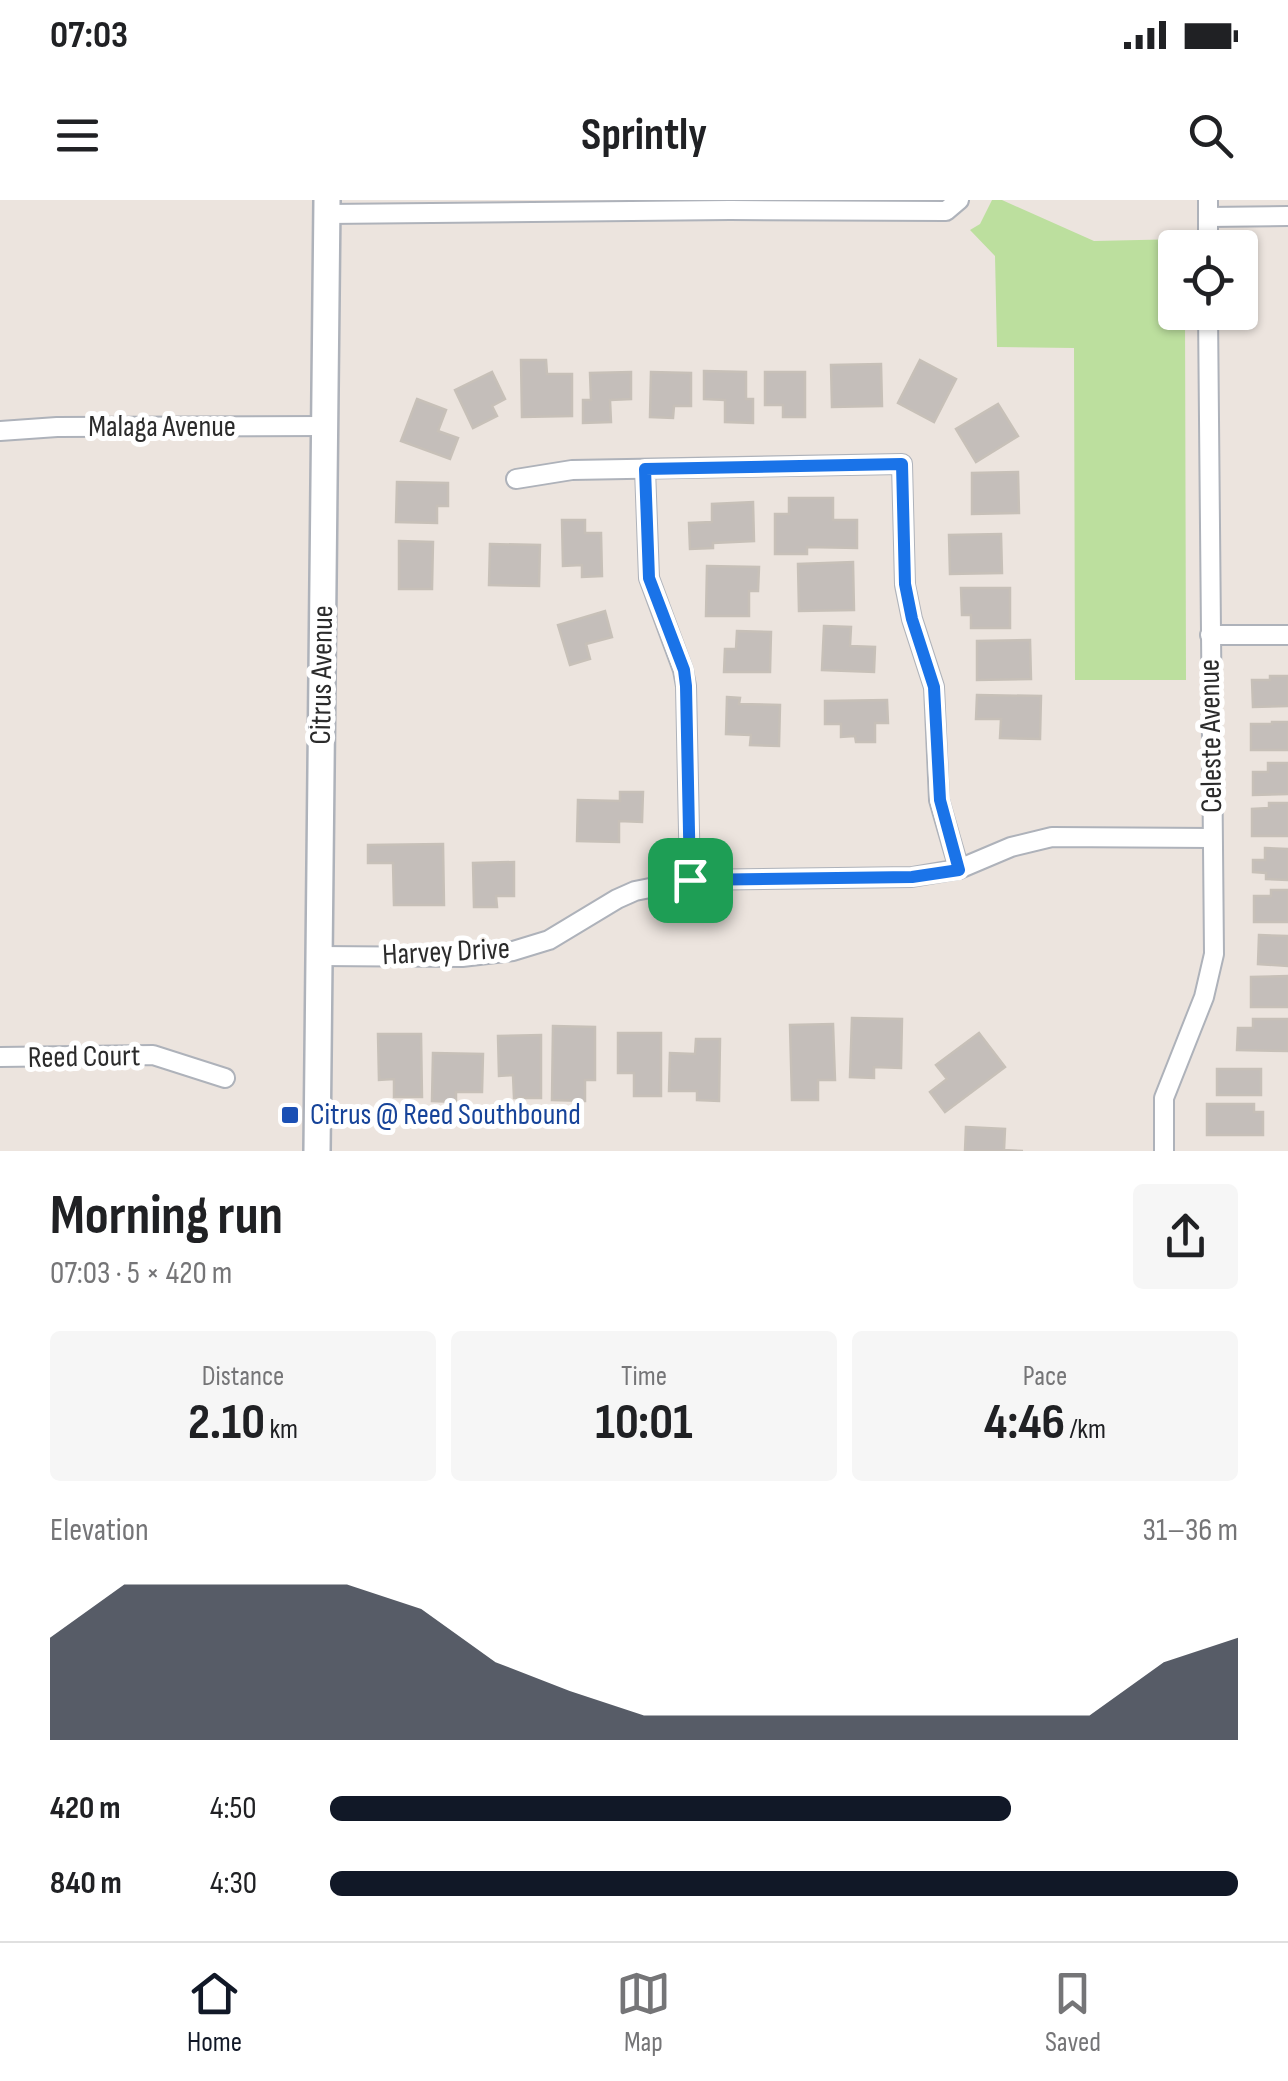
<!DOCTYPE html>
<meta charset="utf-8">
<style>
:root{--surface:#fff;--page:#f6f6f6;--text:#202124;--muted:#757577;--line:#e0e0e0;--accent:#111827}
body{margin:0;font-family:"Sofia Sans Condensed",sans-serif;background:var(--page);color:var(--text);height:100vh;display:flex;flex-direction:column;font-size:38px;white-space:nowrap}
*{box-sizing:border-box;margin:0}
p{font-size:32px;color:var(--muted)}
.icon{flex:none;width:55px;height:55px;fill:none;stroke:currentColor;stroke-width:2;stroke-linecap:round;stroke-linejoin:round}
.map{position:relative;height:951px;overflow:hidden}
.sheet{display:flex;flex-direction:column;background:var(--surface);flex:1}
.sheet>*{flex:none}
.buttons{position:absolute;left:1158px;top:30px;display:grid;gap:20px}
.buttons a{display:grid;place-items:center;width:100px;height:100px;border-radius:10px;background:var(--surface);box-shadow:0 2px 8px #0004;font-size:50px}
.pin{position:absolute;display:grid;place-items:center;width:85px;height:85px;color:#fff;margin:-42px;border-radius:20px;box-shadow:0 5px 15px #0006}
.round{display:grid;place-items:center;flex:none;width:105px;height:105px;border-radius:10px;background:var(--page)}
.head{display:flex;align-items:center;justify-content:space-between;height:170px;padding:0 50px}
h1{font-size:55px;font-weight:700;line-height:75px}
.metrics{display:grid;grid-template-columns:repeat(3,1fr);gap:15px;height:170px;padding:10px 50px}
.metrics div{display:grid;align-content:center;border-radius:10px;background:var(--page);text-align:center}
.metrics b{font-size:50px;font-weight:700}
.metrics small{font-size:28px;font-weight:400}
.metrics p{font-size:28px}
.chart{height:280px;padding:20px 50px}
.chart p{display:flex;justify-content:space-between}
.chart svg{width:100%;height:180px;margin-top:10px;fill:var(--accent);opacity:.7}
ul{padding:0 50px;list-style:none;font-size:32px}
li{display:grid;grid-template-columns:160px 120px 1fr;align-items:center;height:75px}
li i{height:25px;border-radius:12px;background:var(--accent)}
.status{display:flex;justify-content:space-between;align-items:center;height:70px;padding:0 50px;background:var(--surface);direction:ltr}
.status svg{height:28px;fill:currentColor}
header{display:flex;justify-content:space-between;align-items:center;height:130px;padding:0 50px;background:var(--surface);font-size:45px;font-weight:700}
.menu{display:flex;justify-content:space-around;align-items:center;height:140px;border-top:2px solid var(--line);background:var(--surface);font-size:28px;color:var(--muted)}
.menu a{display:grid;justify-items:center;gap:5px}
.menu .active{color:var(--accent)}
.map>svg:first-child{display:block}
</style>
<div class="status"><b>07:03</b><svg viewBox="0 0 49 12"><path d="M0 12V9h3v3zM5 12V6h3v6zM10 12V3h3v9zM15 12V0h3v12zM26 1h20v11H26zM47 4h2v5h-2z"/></svg></div>
<header><svg class="icon" aria-label="menu" viewBox="0 0 24 24"><path d="M4 6h16M4 12h16M4 18h16"/></svg>Sprintly<svg class="icon" aria-label="search" viewBox="0 0 24 24"><circle cx="10" cy="10" r="6"/><path d="M15 15l6 6"/></svg></header>
<div class="map">
<svg width="1288" height="951" viewBox="0 0 1288 951">
<rect width="100%" height="100%" fill="#ece4de"/>
<path fill="#bcdf9e" d="M992 0H1002L1094 41 1184 39V47L1175 48V112L1185 113 1186 480H1075L1074 148 997 147 995 56 970 30 980 24Z"/>
<g fill="#c4beba" stroke="#c7c0b8" stroke-width="2.5">
<path d="M521 160H546L547 174H572V216L522 217Z"/>
<path d="M920 160 956 179 934 222 898 203Z"/>
<path d="M881 164 882 206 832 207 831 165Z"/>
<path d="M704 171 746 172V199H753V223L725 222V200L704 199Z"/>
<path d="M492 172 505 199 492 206 497 216 473 228 455 190Z"/>
<path d="M631 172V199L610 200 611 222 583 223V200H591L590 173Z"/>
<path d="M651 172 691 173V206H674L673 218 650 217Z"/>
<path d="M765 172H805V217H783V205H765Z"/>
<path d="M417 199 446 210 438 231 458 238 450 259 401 241Z"/>
<path d="M998 204 1018 236 976 262 956 229Z"/>
<path d="M1018 272 1019 313 972 314V273Z"/>
<path d="M397 282 448 283V306H437V323L396 322Z"/>
<path d="M789 298H833V320H857V348L807 347V354H775V314H789Z"/>
<path d="M753 302 754 341 713 343V348L690 349 689 323 712 322V304Z"/>
<path d="M562 320H585V333H601L602 376 582 377V365L563 366Z"/>
<path d="M1001 334 1002 373 950 374 949 335Z"/>
<path d="M399 341 433 342 432 389H399Z"/>
<path d="M490 344 540 345 539 386 489 385Z"/>
<path d="M853 362 854 410 799 411 798 364Z"/>
<path d="M707 366 759 367 758 391H749V416H706Z"/>
<path d="M961 388H1010V428H971V415H962Z"/>
<path d="M605 411 612 437 586 444 590 459 570 465 558 425Z"/>
<path d="M824 426 851 427 850 446 875 447 874 472 822 470Z"/>
<path d="M737 431 771 432 770 472H724L725 449H736Z"/>
<path d="M1030 440 1031 479 977 480V441Z"/>
<path d="M1270 476H1288V506L1253 507 1252 480H1270Z"/>
<path d="M977 495 1041 496 1040 539 1000 538 1001 519H976Z"/>
<path d="M727 497 740 498 739 504 780 505 779 546 750 545 751 535 726 534Z"/>
<path d="M887 500 888 523H875V542H856L855 536 841 537V524H825V501Z"/>
<path d="M1272 522H1288V550H1251V524H1272Z"/>
<path d="M1268 563H1288V594L1253 595V572H1268Z"/>
<path d="M620 592H643L642 622 619 621V642L577 641 578 600 620 601Z"/>
<path d="M1269 603H1288V636H1252V609L1269 608Z"/>
<path d="M443 644 444 705H394L393 663H368V645Z"/>
<path d="M1265 648 1288 649V680L1266 679V673L1253 672V660H1265Z"/>
<path d="M514 662V696H496L497 707H474L473 663Z"/>
<path d="M1271 690H1288V722H1254V696H1271Z"/>
<path d="M1259 735 1288 736V766L1258 764Z"/>
<path d="M1288 776V807H1251V777Z"/>
<path d="M852 818 902 819 901 868 874 867V878L850 877Z"/>
<path d="M1253 819H1288V851L1237 850 1238 828H1253Z"/>
<path d="M833 824 835 880H818V900H792L790 825Z"/>
<path d="M553 826 595 827V880H585V901L552 900Z"/>
<path d="M618 833H661V896H634V873H618Z"/>
<path d="M979 833 1005 867 945 912 930 892 947 879 936 865Z"/>
<path d="M378 834H421L422 897H394V879L379 880Z"/>
<path d="M541 835V898H514L513 875 499 876 498 836Z"/>
<path d="M696 839H720L719 901 697 900V891H669L670 853 695 854Z"/>
<path d="M433 853 483 854 482 892H456V902L432 901Z"/>
<rect x="1217" y="869" width="44" height="26"/>
<path d="M1207 904H1254V912H1263V935H1207Z"/>
<path d="M966 927 1005 929 1004 950 1023 951H965Z"/>
</g>
<g fill="none" stroke-linecap="round" stroke-linejoin="round">
<defs>
<g id="street">
<path d="M1208 0V48"/>
<path d="M327 14 730 10 946 11 959 0"/>
<path d="M1208 17 1288 16"/>
<path d="M0 231 57 227 325 226"/>
<path d="M645 269 649 378 683 470 686 486 690 680"/>
<path d="M516 279 572 270 902 264 905 385 912 419 934 487 939 600 959 669"/>
<path d="M1210 435H1288"/>
<path d="M318 756 462 757 513 751 549 740 617 699 635 691 690 680 912 677 959 669 1011 647 1052 637 1212 638"/>
<path d="M0 857 153 855 225 878"/>
<path d="M1164 951V898L1204 797 1214 754 1208 112"/>
</g>
<path id="secondary" d="M317 951 327 0"/>
</defs>
<use href="#street" stroke="#aeb2ba" stroke-width="22"/>
<use href="#secondary" stroke="#aeb2ba" stroke-width="30"/>
<use href="#street" stroke="#fff" stroke-width="18"/>
<use href="#secondary" stroke="#fff" stroke-width="25"/>
</g>
<g fill="none" stroke-linecap="round" stroke-linejoin="round">
<defs>
<path id="route" d="M902 264 905 384 912 419 934 487 940 600 959 670 912 677 690 680 686 486 684 470 649 378 645 269Z"/>
</defs>
<use href="#route" stroke="#fff" stroke-width="20"/>
<use href="#route" stroke="#1a73e8" stroke-width="12"/>
</g>
<rect fill="#1a4fb4" stroke="#fff" stroke-width="4" x="280" y="905" width="20" height="20" rx="5"/>
<g text-anchor="middle" dominant-baseline="central" stroke-width="10" stroke-linejoin="round" paint-order="stroke">
<g font-size="30" fill="#2b2b2b" stroke="#fff">
<text x="162" y="227">Malaga Avenue</text>
<text transform="translate(322 475) rotate(-89)">Citrus Avenue</text>
<text transform="translate(1211 536) rotate(-91)">Celeste Avenue</text>
<text transform="translate(446 752) rotate(-3)">Harvey Drive</text>
<text transform="translate(84 857) rotate(-1)">Reed Court</text>
</g>
<g font-size="30" fill="#164399" stroke="#fff" text-anchor="start">
<text x="310" y="915">Citrus @ Reed Southbound</text>
</g>
</g>
</svg>
<div class="buttons">
<a><svg class="icon" aria-label="locate" viewBox="0 0 24 24"><circle cx="12" cy="12" r="6"/><path d="M12 2v4M12 18v4M2 12h4M18 12h4"/></svg></a>
</div>
<div class="pin" style="left:690px;top:680px;background:#1e9e55"><svg class="icon" aria-label="arrive" viewBox="0 0 24 24"><path d="M6 21V4h12l-3 4 3 4H6"/></svg></div>
</div>
<section class="sheet">
<div class="head"><div><h1>Morning run</h1><p>07:03 · 5 × 420 m</p></div><a class="round"><svg class="icon" aria-label="share" viewBox="0 0 24 24"><path d="M12 15V3M7 8l5-5 5 5M5 13v7h14v-7"/></svg></a></div>
<div class="metrics">
<div><p>Distance</p><b>2.10<small> km</small></b></div>
<div><p>Time</p><b>10:01</b></div>
<div><p>Pace</p><b>4:46<small> /km</small></b></div>
</div>
<div class="chart"><p><span>Elevation</span>31–36 m</p>
<svg viewBox="0 0 160 44" preserveAspectRatio="none"><path d="M0 44V19L10 6L20 6L30 6L40 6L50 12L60 25L70 32L80 38L90 38L100 38L110 38L120 38L130 38L140 38L150 25L160 19V44z"/></svg>
</div>
<ul>
<li><b>420 m</b>4:50<i style="width:75%"></i></li>
<li><b>840 m</b>4:30<i style="width:100%"></i></li>
</ul>
</section>
<nav class="menu">
<a class="active"><svg class="icon" aria-label="home" viewBox="0 0 24 24"><path d="M3 11l9-7 9 7M6 9v11h12V9"/></svg>Home</a>
<a><svg class="icon" aria-label="map" viewBox="0 0 24 24"><path d="M3 6l6-2 6 2 6-2v14l-6 2-6-2-6 2zM9 4v14M15 6v14"/></svg>Map</a>
<a><svg class="icon" aria-label="saved" viewBox="0 0 24 24"><path d="M7 4h10v16l-5-4-5 4z"/></svg>Saved</a>
</nav>
